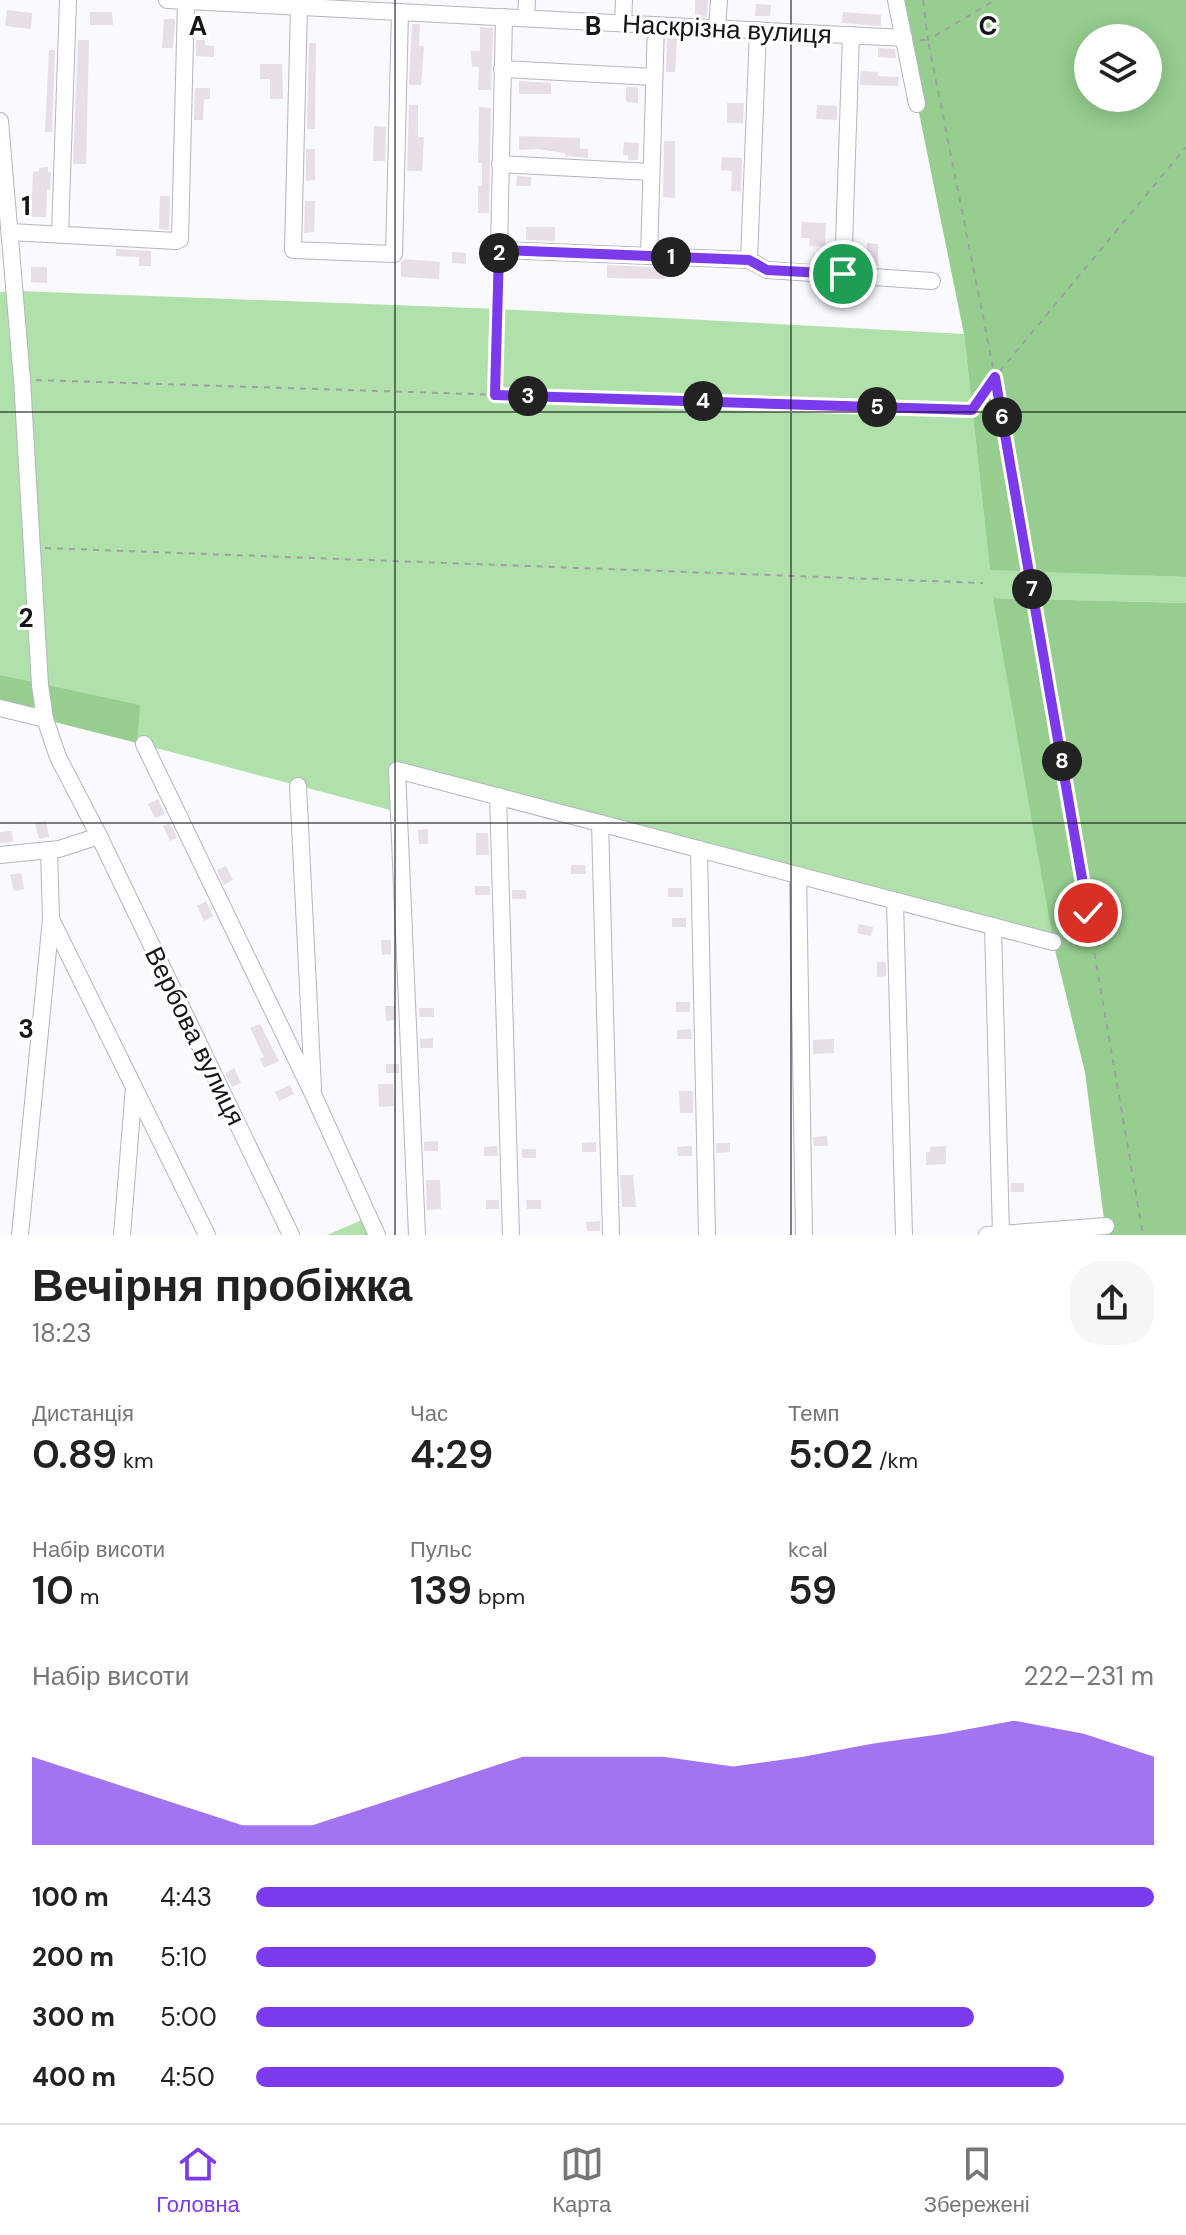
<!DOCTYPE html>
<html lang="uk">
<meta charset="utf-8">
<style>
:root{--surface:#fff;--page:#f6f6f6;--text:#222;--muted:#767676;--line:#e0e0e0;--accent:#7c3aed}
body{margin:0;font-family:"DM Sans",sans-serif;background:var(--page);color:var(--text);height:100vh;display:flex;flex-direction:column;font-size:30px;white-space:nowrap}
*{box-sizing:border-box;margin:0}
p{font-size:26px;color:var(--muted)}
.icon{flex:none;width:44px;height:44px;fill:none;stroke:currentColor;stroke-width:2;stroke-linecap:round;stroke-linejoin:round}
.map{position:relative;height:1235px;overflow:hidden}
.side{display:flex;flex-direction:column;background:var(--surface);flex:1}
.side>*{flex:none}
.tools{position:absolute;left:1074px;top:24px;display:grid;gap:16px}
.tools a{display:grid;place-items:center;width:88px;height:88px;border-radius:50%;background:var(--surface);box-shadow:0 4px 20px #0003;font-size:40px}
.pin{position:absolute;display:grid;place-items:center;width:68px;height:68px;color:#fff;margin:-34px;border:4px solid #fff;border-radius:50%;box-shadow:0 2px 8px #0007}
.km{position:absolute;width:40px;height:40px;margin:-20px;border-radius:50%;background:#222;color:#fff;font-size:22px;line-height:40px;text-align:center}
.round{display:grid;place-items:center;flex:none;width:84px;height:84px;border-radius:32px;background:var(--page)}
.overview{display:flex;align-items:center;justify-content:space-between;height:136px;padding:0 32px}
h1{font-size:44px;font-weight:600;line-height:60px}
.metrics{display:grid;grid-template-columns:repeat(3,1fr);gap:12px;height:136px;padding:8px 32px}
.metrics div{display:grid;align-content:center}
.metrics b{font-size:40px;font-weight:600}
.metrics small{font-size:22px;font-weight:400}
.metrics p{font-size:22px}
.chart{height:224px;padding:16px 32px}
.chart p{display:flex;justify-content:space-between}
.chart svg{width:100%;height:144px;margin-top:8px;fill:var(--accent);opacity:.7}
ul{padding:0 32px;list-style:none;font-size:26px}
li{display:grid;grid-template-columns:128px 96px 1fr;align-items:center;height:60px}
li i{height:20px;border-radius:10px;background:var(--accent)}
.tab-bar{display:flex;justify-content:space-around;align-items:center;height:112px;border-top:2px solid var(--line);background:var(--surface);font-size:22px;color:var(--muted)}
.tab-bar a{display:grid;justify-items:center;gap:4px}
.tab-bar .current{color:var(--accent)}
.map>svg:first-child{display:block}
</style>
<div class="map">
<svg width="1186" height="1235" viewBox="0 0 1186 1235">
<rect width="100%" height="100%" fill="#f9f9fe"/>
<g fill="#b0e1aa">
<path d="M18 291 498 309 964 334 990 569 1186 577V603L994 598 1053 942 397 770 398 812 137 743 40 685 0 675V292Z"/>
<path d="M369 1217 377 1235H327Z"/>
</g>
<g fill="#96ce8f" fill-rule="evenodd">
<path d="M896 0H1186V577L990 570 964 334ZM1088 38H1148V98H1088Z"/>
<path d="M993 598 1186 603V1235H1106L1085 1072 1053 942Z"/>
<path d="M0 675 140 705 137 743 0 708Z"/>
</g>
<g fill="#e8dee6">
<path d="M695 0H708L707 17 695 16Z"/>
<path d="M756 4 771 5 770 16H755Z"/>
<path d="M7 10 32 13 31 29 5 26Z"/>
<path d="M90 12H112L113 25H90Z"/>
<path d="M843 12 881 15V26L842 23Z"/>
<path d="M164 19H175L173 48H162Z"/>
<path d="M412 24H420L419 46H424L421 85H409Z"/>
<path d="M480 27 493 28 491 90H478L479 67H472L471 51H480Z"/>
<path d="M667 38 677 39 675 72H666Z"/>
<path d="M78 40H89L86 164H73Z"/>
<path d="M196 40H205V45L214 46V57L196 56Z"/>
<path d="M309 43H316L315 129H307Z"/>
<path d="M878 48 895 49 896 58 878 57Z"/>
<path d="M49 50H55L52 132H45Z"/>
<path d="M260 64H282L283 99H270V79H260Z"/>
<path d="M861 71 878 72V76L899 77 898 86 860 85Z"/>
<path d="M519 81 551 83V94H519Z"/>
<path d="M626 87H638V103L626 102Z"/>
<path d="M195 88H210V99H204L203 120H194Z"/>
<path d="M727 103H744L743 123H727Z"/>
<path d="M409 105H418V137H424L422 171H407Z"/>
<path d="M817 105 837 106V120L816 119Z"/>
<path d="M479 107 491 108 489 213H478V186H482V163H478Z"/>
<path d="M374 126 386 127 385 161H373Z"/>
<path d="M519 136 580 138V149H588V158L565 156V153L537 149 519 150Z"/>
<path d="M664 141H675V198L663 197Z"/>
<path d="M624 142 639 143 638 160H628V155H623Z"/>
<path d="M306 149H315V180L306 181Z"/>
<path d="M722 157 742 158 741 192 731 191 732 171 721 170Z"/>
<path d="M48 167V172H51L50 190H47L46 217H31L33 172 39 171V168Z"/>
<path d="M517 176 531 177V186H516Z"/>
<path d="M160 196H170L169 230 159 229Z"/>
<path d="M305 201H315L314 232 304 233Z"/>
<path d="M802 222 826 223 825 247 809 246 810 238H801Z"/>
<path d="M526 227H555V241L526 240Z"/>
<path d="M867 243 878 244V265H866Z"/>
<path d="M116 249 151 251V266H139V257L116 256Z"/>
<path d="M452 252 466 253V264L452 263Z"/>
<path d="M404 259 440 262 439 279 401 277V262Z"/>
<path d="M607 265 665 268V279L607 278Z"/>
<path d="M31 267H47V283L31 282Z"/>
<path d="M158 799 165 814 155 818 148 804Z"/>
<path d="M46 821 49 837 39 839 35 823Z"/>
<path d="M170 823 177 838 170 841 163 826Z"/>
<path d="M428 829V844H419L418 830Z"/>
<path d="M12 831 13 842 0 843V832Z"/>
<path d="M476 833H488L489 855H476Z"/>
<path d="M571 865H585L586 874H571Z"/>
<path d="M226 866 233 880 224 885 217 870Z"/>
<path d="M21 873 24 889 14 891 10 875Z"/>
<rect x="475" y="886" width="15" height="9"/>
<rect x="668" y="888" width="15" height="9"/>
<rect x="512" y="890" width="14" height="9"/>
<path d="M206 901 213 916 204 921 197 906Z"/>
<rect x="672" y="918" width="14" height="9"/>
<path d="M859 924 873 927 871 936 857 933Z"/>
<path d="M381 940H391V954L382 955Z"/>
<path d="M877 962H886V976L877 977Z"/>
<rect x="676" y="1002" width="14" height="10"/>
<path d="M385 1006H395L396 1020 386 1021Z"/>
<rect x="419" y="1008" width="15" height="9"/>
<path d="M260 1024 279 1061 264 1068 260 1059 264 1057 250 1028Z"/>
<path d="M691 1029 692 1039H677V1030Z"/>
<path d="M433 1038V1048H420V1039Z"/>
<path d="M834 1039V1053L813 1054V1040Z"/>
<rect x="386" y="1064" width="13" height="9"/>
<path d="M234 1068 241 1083 232 1087 225 1073Z"/>
<path d="M378 1084H393L394 1106 379 1107Z"/>
<path d="M290 1085 294 1094 279 1101 275 1092Z"/>
<path d="M679 1091H693V1113H680Z"/>
<path d="M827 1136 828 1146H814L813 1137Z"/>
<path d="M438 1141V1151H424V1142Z"/>
<path d="M596 1142V1152H582V1143Z"/>
<path d="M716 1143H730V1152L716 1153Z"/>
<path d="M497 1146 498 1156H484V1147Z"/>
<path d="M692 1146V1156H678L677 1147Z"/>
<path d="M946 1146V1164L926 1165V1152H930V1147Z"/>
<rect x="522" y="1149" width="14" height="9"/>
<path d="M620 1175H633L636 1207H622Z"/>
<path d="M426 1180H440L441 1209 427 1210Z"/>
<rect x="1011" y="1183" width="13" height="9"/>
<rect x="486" y="1200" width="13" height="9"/>
<path d="M526 1200H541V1209H527Z"/>
<path d="M600 1221V1231H587L586 1222Z"/>
</g>
<g fill="none" stroke-linecap="round" stroke-linejoin="round">
<defs>
<g id="minor">
<path d="M167 0 904 38"/>
<path d="M896 0 917 104"/>
<path d="M299 7 293 250 394 254 400 12"/>
<path d="M504 17 499 250 649 256"/>
<path d="M526 18 527 0"/>
<path d="M623 23 624 0"/>
<path d="M656 25 649 256 749 260 767 270 932 281"/>
<path d="M717 28 719 0"/>
<path d="M502 69 654 77"/>
<path d="M0 121 22 380 40 685 45 719 58 757 99 836 291 1235"/>
<path d="M500 164 651 172"/>
<path d="M10 232 176 241 180 239 186 1"/>
<path d="M60 234 68 0"/>
<path d="M749 260 758 30"/>
<path d="M843 274 851 35"/>
<path d="M0 708 45 719"/>
<path d="M144 744 313 1094 377 1235"/>
<path d="M298 786 313 1088"/>
<path d="M498 796 511 1235"/>
<path d="M600 823 611 1235"/>
<path d="M699 849 707 1235"/>
<path d="M0 855 59 849 99 836"/>
<path d="M798 875 804 1235"/>
<path d="M895 901 904 1235"/>
<path d="M52 921 207 1235"/>
<path d="M993 926 1001 1235"/>
<path d="M20 1235 51 919 49 850"/>
<path d="M122 1235 134 1087"/>
<path d="M417 1235 397 770 1053 942"/>
<path d="M987 1235 1106 1226"/>
</g>
</defs>
<use href="#minor" stroke="#b4b5bf" stroke-width="18"/>
<g stroke="#a0a0a4" stroke-width="2" stroke-dasharray="6 6" stroke-linecap="butt">
<path d="M923 0 928 40 995 0"/>
<path d="M920 40H928L995 377 1143 1235"/>
<path d="M36 380 972 410 995 377 1186 147"/>
<path d="M496 393 499 263"/>
<path d="M45 548 983 583"/>
</g>
<use href="#minor" stroke="#fff" stroke-width="16"/>
</g>
<g fill="none" stroke-linecap="round" stroke-linejoin="round">
<defs>
<path id="route" d="M843 274 767 270 749 260 499 250 495 395 972 410 995 377 1088 913"/>
</defs>
<use href="#route" stroke="#fff" stroke-width="16"/>
<use href="#route" stroke="#7c3aed" stroke-width="10"/>
</g>
<path fill="none" stroke="#16161a" stroke-width="2" stroke-opacity="0.55" d="M395 0V1235M791 0V1235M0 412H1186M0 823H1186"/>
<g text-anchor="middle" dominant-baseline="central" stroke-width="6" stroke-linejoin="round" paint-order="stroke">
<g font-size="26" fill="#16161a" stroke="#fff">
<text transform="translate(727 29) rotate(3)">Наскрізна вулиця</text>
<text transform="translate(195 1036) rotate(64)">Вербова вулиця</text>
</g>
</g>
<g font-size="26" text-anchor="middle" font-weight="bold" fill="#16161a" stroke="#fff" stroke-width="6" stroke-linejoin="round" paint-order="stroke">
<text x="198" y="35">A</text>
<text x="593" y="35">B</text>
<text x="988" y="35">C</text>
<text x="26" y="215">1</text>
<text x="26" y="627">2</text>
<text x="26" y="1038">3</text>
</g>
</svg>
<div class="tools">
<a><svg class="icon" aria-label="layers" viewBox="0 0 24 24"><path d="M12 4l9 5-9 5-9-5zM3 14l9 5 9-5"/></svg></a>
</div>
<div class="pin" style="left:843px;top:274px;background:#1e9e55"><svg class="icon" aria-label="arrive" viewBox="0 0 24 24"><path d="M6 21V4h12l-3 4 3 4H6"/></svg></div>
<div class="pin" style="left:1088px;top:913px;background:#d93025"><svg class="icon" aria-label="check" viewBox="0 0 24 24"><path d="M5 12l5 5 9-10"/></svg></div>
<b class="km" style="left:671px;top:257px">1</b>
<b class="km" style="left:499px;top:253px">2</b>
<b class="km" style="left:528px;top:396px">3</b>
<b class="km" style="left:703px;top:401px">4</b>
<b class="km" style="left:877px;top:407px">5</b>
<b class="km" style="left:1002px;top:417px">6</b>
<b class="km" style="left:1032px;top:589px">7</b>
<b class="km" style="left:1062px;top:761px">8</b>
</div>
<section class="side">
<div class="overview"><div><h1>Вечірня пробіжка</h1><p>18:23</p></div><a class="round"><svg class="icon" aria-label="share" viewBox="0 0 24 24"><path d="M12 15V3M7 8l5-5 5 5M5 13v7h14v-7"/></svg></a></div>
<div class="metrics">
<div><p>Дистанція</p><b>0.89<small> km</small></b></div>
<div><p>Час</p><b>4:29</b></div>
<div><p>Темп</p><b>5:02<small> /km</small></b></div>
</div>
<div class="metrics">
<div><p>Набір висоти</p><b>10<small> m</small></b></div>
<div><p>Пульс</p><b>139<small> bpm</small></b></div>
<div><p>kcal</p><b>59</b></div>
</div>
<div class="chart"><p><span>Набір висоти</span>222–231 m</p>
<svg viewBox="0 0 160 44" preserveAspectRatio="none"><path d="M0 44V17L10 24L20 31L30 38L40 38L50 31L60 24L70 17L80 17L90 17L100 20L110 17L120 13L130 10L140 6L150 10L160 17V44z"/></svg>
</div>
<ul>
<li><b>100 m</b>4:43<i style="width:100%"></i></li>
<li><b>200 m</b>5:10<i style="width:69%"></i></li>
<li><b>300 m</b>5:00<i style="width:80%"></i></li>
<li><b>400 m</b>4:50<i style="width:90%"></i></li>
</ul>
</section>
<nav class="tab-bar">
<a class="current"><svg class="icon" aria-label="home" viewBox="0 0 24 24"><path d="M3 11l9-7 9 7M6 9v11h12V9"/></svg>Головна</a>
<a><svg class="icon" aria-label="map" viewBox="0 0 24 24"><path d="M3 6l6-2 6 2 6-2v14l-6 2-6-2-6 2zM9 4v14M15 6v14"/></svg>Карта</a>
<a><svg class="icon" aria-label="saved" viewBox="0 0 24 24"><path d="M7 4h10v16l-5-4-5 4z"/></svg>Збережені</a>
</nav>
